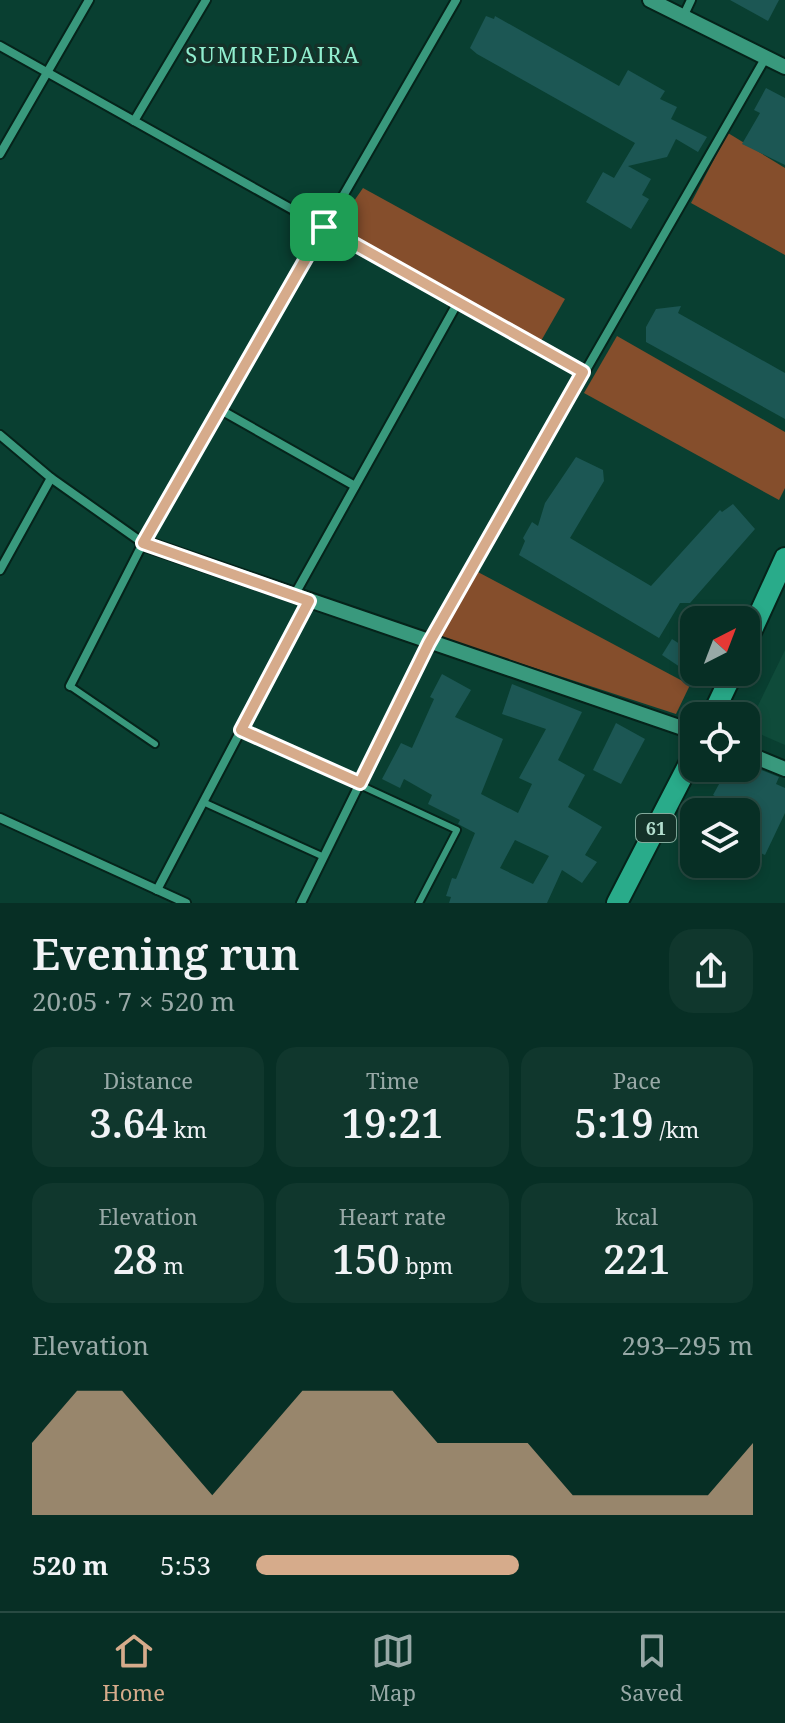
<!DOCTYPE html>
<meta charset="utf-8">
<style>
:root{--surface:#072f25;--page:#10372d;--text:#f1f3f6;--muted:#98a9a7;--line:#284a42;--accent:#d6ab8b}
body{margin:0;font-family:"Noto Serif",serif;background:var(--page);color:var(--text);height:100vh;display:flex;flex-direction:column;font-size:30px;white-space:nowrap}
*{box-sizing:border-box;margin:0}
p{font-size:26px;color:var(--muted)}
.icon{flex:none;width:44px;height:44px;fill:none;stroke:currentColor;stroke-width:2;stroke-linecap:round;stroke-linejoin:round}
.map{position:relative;height:903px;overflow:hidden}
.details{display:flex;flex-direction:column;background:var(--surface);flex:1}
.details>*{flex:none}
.needle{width:52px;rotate:42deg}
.buttons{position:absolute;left:680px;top:606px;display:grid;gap:16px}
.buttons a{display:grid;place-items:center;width:80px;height:80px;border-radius:16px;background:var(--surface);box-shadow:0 4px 12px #0003,0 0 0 2px var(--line);font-size:40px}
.pin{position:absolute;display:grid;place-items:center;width:68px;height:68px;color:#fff;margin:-34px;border-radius:16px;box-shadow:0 4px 12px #0006}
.round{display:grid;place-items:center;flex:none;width:84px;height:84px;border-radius:24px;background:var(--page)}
.headline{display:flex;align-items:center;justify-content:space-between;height:136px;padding:0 32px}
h1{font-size:44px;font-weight:600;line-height:60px}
.metrics{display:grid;grid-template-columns:repeat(3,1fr);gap:12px;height:136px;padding:8px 32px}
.metrics div{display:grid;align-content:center;border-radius:20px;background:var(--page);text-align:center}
.metrics b{font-size:40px;font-weight:600}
.metrics small{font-size:22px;font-weight:400}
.metrics p{font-size:22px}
.chart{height:224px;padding:16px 32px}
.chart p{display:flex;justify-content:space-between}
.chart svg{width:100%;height:144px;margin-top:8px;fill:var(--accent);opacity:.7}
ul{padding:0 32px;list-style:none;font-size:26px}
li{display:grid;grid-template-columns:128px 96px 1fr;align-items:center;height:60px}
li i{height:20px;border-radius:10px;background:var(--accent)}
.tabs{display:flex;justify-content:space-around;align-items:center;height:112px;border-top:2px solid var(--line);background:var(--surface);font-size:22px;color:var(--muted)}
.tabs a{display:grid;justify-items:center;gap:4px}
.tabs .selected{color:var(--accent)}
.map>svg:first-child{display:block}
</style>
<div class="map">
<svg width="785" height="903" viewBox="0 0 785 903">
<rect width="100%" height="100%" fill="#093f31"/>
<path fill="#0f4b3a" d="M785 650V745L753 731 750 722Z"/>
<g fill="#854e2c">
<path d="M728 133 785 168V255L691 203Z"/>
<path d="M363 188 565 299 541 341 336 227Z"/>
<path d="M617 336 785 432V488L779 500 584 393Z"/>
<path d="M476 571 690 685 676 714 440 637Z"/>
</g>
<g fill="#1c5754" fill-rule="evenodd">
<path d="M730 0H779L768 21Z"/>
<path d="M486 16 494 19 495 16 619 86 628 70 665 91 660 99 677 107 671 119 707 137 698 152 676 139 667 157 628 166 651 179 642 195 649 199 631 229 586 202 603 172 614 178 635 143 477 54 470 48Z"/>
<path d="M766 88 785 98V165L742 144 760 113 754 110Z"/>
<path d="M681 306 678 313 785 373V419L646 342V327L656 309Z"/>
<path d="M576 457 603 470 604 481 570 538 651 586 720 510 722 512 733 504 755 529 690 603H680L659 638 519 555 525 541 523 538 532 522 538 526 545 503Z"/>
<path d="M672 639 694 653 686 671 662 655Z"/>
<path d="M442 674 471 690 455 717 503 739 481 794 518 813 532 784 519 778 546 729 502 714 512 684 582 712 558 760 585 775 568 807 602 827 585 855 597 862 582 883 562 870 547 903H449L451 897 446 896 452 878 456 879 475 833 458 824 460 820 428 804 432 795 404 779 400 788 382 779 401 743 412 748 434 699 430 697ZM515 840 549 856 533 884 500 868Z"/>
<path d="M616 723 645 739 621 784 593 770Z"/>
<path d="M746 764 779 777 776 784 785 788V813L765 855 746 847V812H717L722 800 713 795 724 775 734 768H746Z"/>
</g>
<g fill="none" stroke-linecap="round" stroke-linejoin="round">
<defs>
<g id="service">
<path d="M70 686 155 744"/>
<path d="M241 730 457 830 419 903"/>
<path d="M203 802 324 857"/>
</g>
<g id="minor">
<path d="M683 17 691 0"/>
<path d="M0 46 583 372"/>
<path d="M134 121 206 0"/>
<path d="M0 154 89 0"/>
<path d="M219 409 355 486"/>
<path d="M0 435 51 478 143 543"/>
<path d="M0 570 51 478"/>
<path d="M295 594 458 302"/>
<path d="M70 686 143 543 456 0"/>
<path d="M0 818 186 903"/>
<path d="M157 890 309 601"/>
<path d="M301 903 429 643 766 57"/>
</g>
<g id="tertiary">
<path d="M650 0 785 67"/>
<path d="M143 543 694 732"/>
<path d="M746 753 785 769"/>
</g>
<g id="primary">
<path d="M746 643 785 558"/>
<path d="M712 716 733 672"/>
<path d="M617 903 694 754"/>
</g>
</defs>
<use href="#service" stroke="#05231a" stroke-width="10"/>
<use href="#minor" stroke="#05231a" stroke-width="12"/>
<use href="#tertiary" stroke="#05231a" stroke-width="18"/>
<use href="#primary" stroke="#05231a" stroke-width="24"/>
<use href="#service" stroke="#39997d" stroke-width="6"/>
<use href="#minor" stroke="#39997d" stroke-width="8"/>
<use href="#tertiary" stroke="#39997d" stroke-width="14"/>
<use href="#primary" stroke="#29ab8a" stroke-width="20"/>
</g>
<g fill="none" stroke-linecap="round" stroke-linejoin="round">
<defs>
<path id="route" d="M324 227 583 372 429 643 360 783 241 730 309 601 143 543Z"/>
</defs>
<use href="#route" stroke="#fff" stroke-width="16"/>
<use href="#route" stroke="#d6ab8b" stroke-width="10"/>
</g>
<g text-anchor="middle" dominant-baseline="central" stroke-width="7" stroke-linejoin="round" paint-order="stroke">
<rect fill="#143229" stroke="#83aa9c" stroke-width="2" x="636" y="814" width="40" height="28" rx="6"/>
<g font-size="18" font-weight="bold" fill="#b3dece">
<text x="656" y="828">61</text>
</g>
<g font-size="22" letter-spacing="2" fill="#91eecf" stroke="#143229">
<text x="273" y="54">SUMIREDAIRA</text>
</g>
</g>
</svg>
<div class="buttons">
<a><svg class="needle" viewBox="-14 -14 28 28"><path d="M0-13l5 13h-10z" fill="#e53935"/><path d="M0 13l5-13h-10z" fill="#98a9a7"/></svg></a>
<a><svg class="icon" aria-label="locate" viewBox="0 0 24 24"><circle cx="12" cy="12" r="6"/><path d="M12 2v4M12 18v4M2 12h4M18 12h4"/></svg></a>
<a><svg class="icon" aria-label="layers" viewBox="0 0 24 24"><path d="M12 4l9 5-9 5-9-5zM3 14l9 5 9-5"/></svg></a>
</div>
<div class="pin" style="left:324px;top:227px;background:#1e9e55"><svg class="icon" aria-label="arrive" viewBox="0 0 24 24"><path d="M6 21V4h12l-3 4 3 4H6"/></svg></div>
</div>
<section class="details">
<div class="headline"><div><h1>Evening run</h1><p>20:05 · 7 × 520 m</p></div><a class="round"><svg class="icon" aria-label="share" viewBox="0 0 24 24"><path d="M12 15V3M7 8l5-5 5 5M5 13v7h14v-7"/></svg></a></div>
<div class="metrics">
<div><p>Distance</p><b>3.64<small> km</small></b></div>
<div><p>Time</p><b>19:21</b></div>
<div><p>Pace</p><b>5:19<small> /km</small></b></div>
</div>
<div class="metrics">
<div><p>Elevation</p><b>28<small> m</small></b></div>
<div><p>Heart rate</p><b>150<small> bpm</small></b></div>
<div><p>kcal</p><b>221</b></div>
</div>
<div class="chart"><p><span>Elevation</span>293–295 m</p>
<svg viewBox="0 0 160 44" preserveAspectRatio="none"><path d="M0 44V22L10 6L20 6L30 22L40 38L50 22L60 6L70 6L80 6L90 22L100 22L110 22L120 38L130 38L140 38L150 38L160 22V44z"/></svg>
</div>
<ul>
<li><b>520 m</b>5:53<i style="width:53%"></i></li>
</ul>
</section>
<nav class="tabs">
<a class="selected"><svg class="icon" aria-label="home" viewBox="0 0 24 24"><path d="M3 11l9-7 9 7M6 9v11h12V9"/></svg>Home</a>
<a><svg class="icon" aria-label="map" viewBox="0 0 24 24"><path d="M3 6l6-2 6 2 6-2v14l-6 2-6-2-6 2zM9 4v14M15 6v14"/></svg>Map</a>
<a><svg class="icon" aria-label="saved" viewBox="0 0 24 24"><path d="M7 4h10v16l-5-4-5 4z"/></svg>Saved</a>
</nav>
